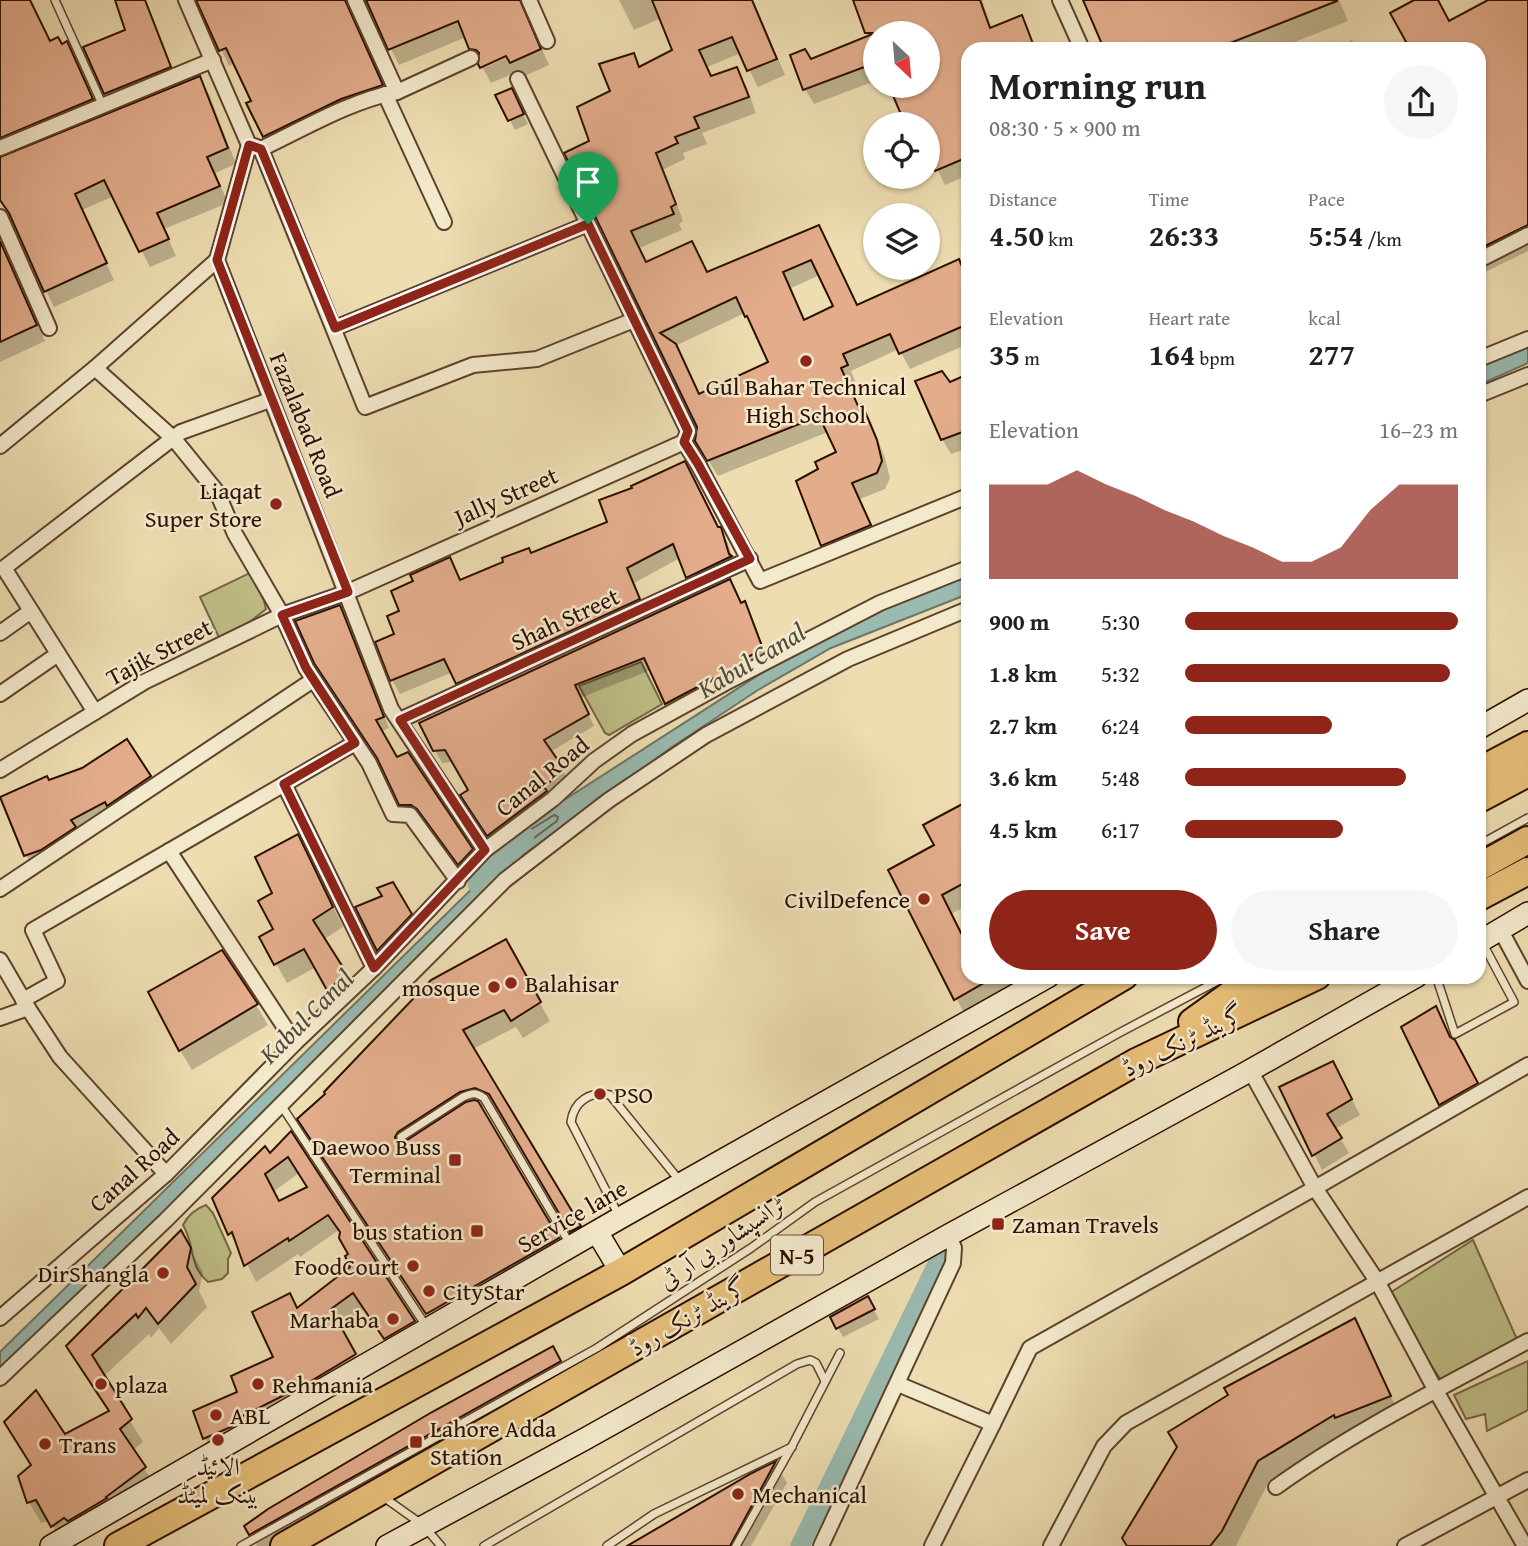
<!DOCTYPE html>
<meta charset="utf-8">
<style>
:root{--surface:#fff;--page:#f6f6f6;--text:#202124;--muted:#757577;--accent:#8f2418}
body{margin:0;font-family:"Gentium Book Plus",Amiri,serif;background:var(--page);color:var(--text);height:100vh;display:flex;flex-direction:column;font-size:26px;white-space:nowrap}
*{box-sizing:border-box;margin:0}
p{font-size:23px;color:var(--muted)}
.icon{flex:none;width:38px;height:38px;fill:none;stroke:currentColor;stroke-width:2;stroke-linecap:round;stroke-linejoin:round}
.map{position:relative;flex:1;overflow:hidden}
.drawer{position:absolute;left:961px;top:42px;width:525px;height:942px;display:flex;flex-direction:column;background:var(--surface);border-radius:21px;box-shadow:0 2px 5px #0004}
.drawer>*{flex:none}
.needle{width:46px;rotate:154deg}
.controls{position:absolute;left:863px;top:21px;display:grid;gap:14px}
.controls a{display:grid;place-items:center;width:77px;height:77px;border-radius:50%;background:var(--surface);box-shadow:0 2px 5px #0004;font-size:35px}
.pin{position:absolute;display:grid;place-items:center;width:60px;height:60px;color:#fff;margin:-72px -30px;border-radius:50% 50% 50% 0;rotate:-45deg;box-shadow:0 0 7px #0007}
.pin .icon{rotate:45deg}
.round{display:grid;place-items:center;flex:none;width:74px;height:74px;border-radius:37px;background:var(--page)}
.overview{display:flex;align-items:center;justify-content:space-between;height:119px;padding:0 28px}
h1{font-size:38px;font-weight:700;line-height:52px}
.figures{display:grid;grid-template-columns:repeat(3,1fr);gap:10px;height:119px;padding:7px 28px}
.figures div{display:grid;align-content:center}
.figures b{font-size:30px;font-weight:700}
.figures small{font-size:19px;font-weight:400}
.figures p{font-size:19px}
.chart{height:196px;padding:14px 28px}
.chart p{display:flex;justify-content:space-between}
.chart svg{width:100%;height:126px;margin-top:7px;fill:var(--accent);opacity:.7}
.button{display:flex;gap:14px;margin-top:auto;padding:14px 28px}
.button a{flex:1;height:80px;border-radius:42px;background:var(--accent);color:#fff;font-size:28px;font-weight:700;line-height:80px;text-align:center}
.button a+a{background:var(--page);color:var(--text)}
ul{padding:0 28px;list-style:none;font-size:23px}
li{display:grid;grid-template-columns:112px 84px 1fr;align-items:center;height:52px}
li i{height:18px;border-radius:9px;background:var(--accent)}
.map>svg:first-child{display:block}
</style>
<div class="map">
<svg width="1528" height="1546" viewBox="0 0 1528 1546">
<rect width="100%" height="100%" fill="#edddb1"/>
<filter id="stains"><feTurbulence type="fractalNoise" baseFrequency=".00286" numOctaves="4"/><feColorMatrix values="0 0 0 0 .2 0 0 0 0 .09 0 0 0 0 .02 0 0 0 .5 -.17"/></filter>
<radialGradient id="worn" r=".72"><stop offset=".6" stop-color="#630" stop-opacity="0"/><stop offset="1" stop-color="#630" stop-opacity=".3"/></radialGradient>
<g fill="#bfbf87" stroke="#766644" stroke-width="2">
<path d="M256 570 266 609 222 644 200 597Z"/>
<path d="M641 662 662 704 609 735 605 733 579 686Z"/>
<path d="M206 1205 213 1213 231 1253 228 1259V1273L222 1279 208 1282C188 1265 196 1247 183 1225 188 1215 195 1209 206 1205Z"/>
<path d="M1473 1240 1520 1346 1445 1386 1385 1296Z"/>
<path d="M1528 1361V1410L1487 1431 1485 1414 1466 1419 1454 1395Z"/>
</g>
<g fill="#99bbb0" stroke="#6d766a" stroke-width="2">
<path d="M1528 346V363L1479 385V367Z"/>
<path d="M968 573V594L831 648 758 690 672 747 522 856 518 865 511 862 505 848 513 833 788 656 882 608Z"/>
<path d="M495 866 499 879 0 1380V1352Z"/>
</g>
<g fill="#0003" fill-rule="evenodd">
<path d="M126 0H144L178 82 114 108 85 48 127 31Z"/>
<path d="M195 0H520L549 65 520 78 516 72 491 83 466 37 399 65 371 9 367 6 361 7 355 11 354 22 391 101 351 115 274 152 249 104 254 101 235 63 229 66 203 9ZM513 51 515 54 484 68V64Z"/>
<path d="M619 0H753L785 75 758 87 741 53 707 67 712 77 736 69 746 85 756 113 702 133 707 144 683 153 685 159 664 169 683 221 679 224 682 230 639 248 647 264 708 274 819 227 858 307 959 262 968 277V344L910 369 899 349 851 371 855 381 849 384 859 407 862 406 871 422 885 458 890 478 885 489 860 499 879 541 831 561 822 545 821 470 838 453 828 432 718 476 696 440 698 427 583 187 592 142 612 92 633 55 640 68 674 50 661 18 634 30ZM820 275 835 307 805 322 791 288ZM745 313 770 363 700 396 675 346Z"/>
<path d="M855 0H982L992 29 1022 17 1036 49H968V175L945 185 928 150V124H906L891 86H928V33H875V81L814 104 805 89 810 61 869 38Z"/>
<path d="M1085 0H1339L1348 21 1277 49H1106Z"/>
<path d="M1417 0H1436L1449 23 1492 0H1528V251L1481 274 1479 270V49H1400L1409 44Z"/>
<path d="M1352 40 1357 49H1334Z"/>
<path d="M0 41 50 43 61 46 66 44 102 118 199 78 209 94 236 164 215 173 228 203 164 229 176 256 150 267 114 196 82 210 114 280 54 307 0 194Z"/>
<path d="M498 96 516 100 528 124 515 130Z"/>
<path d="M0 241 45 341 0 362Z"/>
<path d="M968 376V448L951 454 942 439 949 384Z"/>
<path d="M718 529 728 543 734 562 695 591 680 558 634 583 646 613 466 696 453 672 400 694 392 680 377 643 397 635 461 582 531 555Z"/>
<path d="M730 581 742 605 744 604 751 615 769 661 674 715 651 670 580 698 594 726 550 752 570 782 495 847 469 807 470 790 454 762 442 763 435 750Z"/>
<path d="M340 607 389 728 380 732 397 759 471 850 478 861 465 874 426 820 419 816 407 815 401 804Z"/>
<path d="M126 742 158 791 33 870 1 798 82 770Z"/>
<path d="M968 803V905L951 914 968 976H1034L966 1017 891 870 936 845Z"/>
<path d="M308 855 343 927 323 940 356 993 340 1010 316 967 287 983 261 937 275 929V894Z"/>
<path d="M393 884 419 930 386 965 357 908 384 896Z"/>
<path d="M505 941 550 1021 523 1038 516 1027 473 1049 590 1245 582 1249 502 1113 486 1106 480 1107 568 1257 438 1332 310 1138Z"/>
<path d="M256 1005 268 1025 192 1070 180 1050Z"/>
<path d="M1436 1009 1485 1098 1449 1119 1404 1027Z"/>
<path d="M1341 1078 1360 1115 1335 1129 1349 1153 1322 1170 1281 1087Z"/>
<path d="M290 1134 423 1338 395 1355 364 1309 339 1327 364 1372 215 1455 205 1438 239 1393 276 1358 298 1310 352 1267 350 1255 339 1230 300 1257 298 1254 256 1282 240 1250 230 1234 214 1198 270 1156ZM299 1173 309 1188 279 1203 273 1192Z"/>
<path d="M181 1233 203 1272 199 1291 207 1307 171 1344 159 1328 151 1338 149 1334 103 1377 143 1442 133 1450 157 1489 117 1519 118 1521 81 1542 77 1539 64 1546 50 1521 41 1523 29 1502 65 1437 110 1412 81 1368Z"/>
<path d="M867 1298 879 1319 843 1337 832 1318Z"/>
<path d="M1354 1321 1401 1417 1347 1435 1269 1481 1236 1546H1129Z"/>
<path d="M552 1349 571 1382 276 1546H257L246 1527Z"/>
<path d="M776 1464 787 1483 751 1546H633L753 1475Z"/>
</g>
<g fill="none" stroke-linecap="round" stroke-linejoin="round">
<path stroke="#626458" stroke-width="2" d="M554 815 558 817 557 821 519 849 515 848 519 837Z"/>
<g stroke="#99bbb0" stroke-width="19">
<path d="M477 884 525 836"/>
<path d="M800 1546 940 1258"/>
</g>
</g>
<g fill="#e3ad8c" stroke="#2c0e00" stroke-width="2" fill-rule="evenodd">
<path d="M0 0H30L50 41 58 37 62 44 67 41 93 99 0 138Z"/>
<path d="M115 0H145L171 67 104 94 83 47 125 30Z"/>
<path d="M196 0H345L383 85 341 99 263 137 246 103 251 101 226 48 219 51Z"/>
<path d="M366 0H520L541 49 510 63 506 56 480 68 478 64 479 53 476 50 469 49 458 21 388 50Z"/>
<path d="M652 0H752L777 59 747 71 732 37 699 50 711 76 737 67 749 97 694 117 699 128 675 137 678 143 656 153 676 204 671 207 674 214 631 231 646 262 692 241 707 272 819 225 857 305 959 259 968 281V324L899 354 890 334 843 354 848 365 841 368 858 406 862 404 877 440 882 461 877 473 852 483 871 525 821 546 796 481 818 469 815 462 836 452 819 416 707 461 695 441 697 427 593 212 585 186 581 188 564 153 589 141 577 107 610 91 599 64 634 53 639 67 672 50ZM811 260 833 306 804 320 783 272ZM736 297 745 317 747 316 768 362 699 394 676 344 660 333Z"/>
<path d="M853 0H980L990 28 1022 15 1035 49H968V157L935 171 928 155V124H905L889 86H928V33H865Z"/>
<path d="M1083 0H1337V1L1215 49H1104Z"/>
<path d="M1414 0H1438L1449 21 1488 0H1528V225L1479 249V49H1410L1390 13Z"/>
<path d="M875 33V63L803 90 790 55 805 49 811 59Z"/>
<path d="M200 76 228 148 207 157 220 186 157 213 169 239 139 252 104 180 75 194 107 263 44 292 9 213 0 200V157Z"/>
<path d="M512 88 524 114 508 121 495 95Z"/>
<path d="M0 241 37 325 0 342Z"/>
<path d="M942 371 950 382 968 374V430L941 440 915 381Z"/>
<path d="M685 461 718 527H721L729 554 732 556 686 578 673 544 627 568 640 599 456 684 444 659 390 681 375 642 394 634 387 616 399 611 391 591 413 581 410 575 450 557 460 580 503 562 502 558 529 548 531 553 607 522 599 500 632 488 631 486Z"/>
<path d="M730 579 741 603 745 601 763 649 744 659 745 662 665 704 644 658 575 685 589 714 544 740 564 769 544 787 547 791 487 836 460 795 468 790 445 750 433 751 419 723Z"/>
<path d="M340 605 384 717 376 720 397 757 408 752 473 849 458 865 417 809 411 805H399L377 758 314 663 295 621Z"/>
<path d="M127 739 151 776 107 806 105 802 71 820 76 827 41 850 24 856 0 797 47 776 49 780 82 768Z"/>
<path d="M968 801V881L942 895 961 933 968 929V976H996L954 1000 888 870 934 845 923 825Z"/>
<path d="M298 834 333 907 313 920 346 972 328 992 304 949 274 965 259 937 273 929 258 901 272 893 255 857Z"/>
<path d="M393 882 412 914 377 951 355 907 382 896 377 888Z"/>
<path d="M506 939 541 1002 511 1021 504 1010 463 1030 581 1226 570 1232 489 1094 475 1088 460 1092 398 1132 395 1137 396 1141 404 1142 466 1102 474 1100 478 1101 559 1238 426 1314 297 1119 325 1094 324 1092 431 980Z"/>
<path d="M222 950 258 1004 179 1051 148 992Z"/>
<path d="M1436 1006 1450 1037 1455 1040 1478 1083 1439 1105 1401 1027Z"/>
<path d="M1333 1061 1352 1099 1327 1114 1342 1138 1312 1156 1279 1087Z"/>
<path d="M291 1131 415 1321 384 1339 353 1293 331 1309 356 1354 306 1384 239 1418 240 1420 231 1427 203 1439 193 1411 237 1392 231 1376 273 1357 252 1312 290 1293 297 1308 350 1267 345 1256 348 1254 339 1238 340 1232 328 1215 289 1241 288 1238 244 1266 232 1232 228 1235 212 1198 265 1146 270 1153ZM288 1157 307 1187 279 1201 265 1174Z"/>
<path d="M181 1230 191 1248 187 1267 196 1284 158 1324 146 1308 138 1318 136 1314 92 1355 132 1419 120 1429 146 1467 106 1497 107 1498 68 1521 64 1518 51 1527 36 1500 27 1503 18 1476 31 1465 4 1422 36 1390 65 1434 109 1411 66 1346Z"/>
<path d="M868 1296 875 1309 836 1329 830 1317Z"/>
<path d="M1355 1318 1391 1396 1335 1418 1334 1415 1258 1461 1222 1531 1210 1546H1127L1122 1538 1177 1447 1168 1432 1228 1395 1224 1388Z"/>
<path d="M553 1346 561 1361 249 1535 244 1526 268 1509 432 1412Z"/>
<path d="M776 1461 730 1546H627L752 1473Z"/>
</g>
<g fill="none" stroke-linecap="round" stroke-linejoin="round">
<defs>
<g id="lane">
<path d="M55 0 103 106"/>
<path d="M1479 845 1528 818"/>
<path d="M1436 976 1455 1034 1514 1002 1482 942"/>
<path d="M281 1105 426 1326"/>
<path d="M401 1137 463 1097C472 1093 476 1092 484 1098L570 1244"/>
<path d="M619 1216 571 1122C574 1101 590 1091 610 1095L679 1180"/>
<path d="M382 1496 423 1525 441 1546"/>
<path d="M241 1546 597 1348 751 1248 815 1202 1119 1033 1227 976"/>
<path d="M484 1546 797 1364 810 1360 816 1363 825 1381"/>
<path d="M607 1546 654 1514 792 1447"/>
<path d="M736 1546 792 1446 840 1353"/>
</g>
<g id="street">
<path d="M186 0 249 145 217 260 391 709 485 850"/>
<path d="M355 0 397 92"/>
<path d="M529 0 547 41"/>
<path d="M1060 0 1082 49"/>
<path d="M518 79 688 431 684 442 698 464 760 581 968 496"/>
<path d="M385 94 444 222"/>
<path d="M254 146 261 149C303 129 352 100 397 92L471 58"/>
<path d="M0 148 213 60"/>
<path d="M261 149 365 407 473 365 537 359 634 320"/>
<path d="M0 217 49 328"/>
<path d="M1479 260 1528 235"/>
<path d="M335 328 588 224"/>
<path d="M1479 359 1528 339"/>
<path d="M95 368 174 439 217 492 235 534 282 615 306 668 369 763 393 814 410 815 458 881"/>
<path d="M1479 395 1528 375"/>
<path d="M0 446 95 368 217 260"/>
<path d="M0 633 31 611"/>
<path d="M0 694 58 654"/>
<path d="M95 712 4 568 181 432 270 400"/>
<path d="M400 720 750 559"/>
<path d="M0 770 144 682 282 615 348 592 684 442"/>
<path d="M284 784 374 968"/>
<path d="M169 851 295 1043"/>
<path d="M0 889 313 680"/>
<path d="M1500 929 1528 981"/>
<path d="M0 960 28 1008 60 1057 166 1174"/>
<path d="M23 1000 57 981 33 930 355 743"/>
<path d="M0 1018 28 1008"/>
<path d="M1250 1070 1315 1188 1377 1281 1436 1391 1525 1546"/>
<path d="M0 1318 166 1174 295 1043 374 968 485 850 553 799 594 761 632 734 725 683 880 603 968 568"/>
<path d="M0 1378 166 1220 505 880 609 800 706 735 848 659 968 609"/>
<path d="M898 1384 993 1424 1030 1348 1315 1188 1528 1065"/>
<path d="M1276 1487C1354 1431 1443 1387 1528 1341"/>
<path d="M821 1546 953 1263 954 1248 949 1235"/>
<path d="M932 1546 993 1424"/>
<path d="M1051 1546 1104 1446 1126 1423 1528 1197"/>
<path d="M1405 1546 1528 1480"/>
</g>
<g id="secondary">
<path d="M1479 728 1528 700"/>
<path d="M1479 942 1528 913"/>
<path d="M597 1232 621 1272"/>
<path d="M51 1546 620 1218 1049 976"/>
<path d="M387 1546 585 1439 949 1235 1242 1075 1417 976"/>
</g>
<g id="highway">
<path d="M1479 771 1528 745"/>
<path d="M1479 799 1528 773"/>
<path d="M1479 867 1528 840"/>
<path d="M1479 897 1528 871"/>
<path d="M1192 1022 1238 989 1260 976"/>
<path d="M118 1546 621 1272 1124 976"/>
<path d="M284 1546 1136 1062 1317 976"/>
</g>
</defs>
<use href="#lane" stroke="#5c422c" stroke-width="10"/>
<use href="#street" stroke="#5c422c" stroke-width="18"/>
<use href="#secondary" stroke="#2c0e00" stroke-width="24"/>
<use href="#highway" stroke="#2c0e00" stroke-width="30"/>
<use href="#lane" stroke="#f3e9cc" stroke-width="7"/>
<use href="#street" stroke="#f3e9cc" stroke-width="14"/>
<use href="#secondary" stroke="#f3e9cc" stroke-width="21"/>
<use href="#highway" stroke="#e6be78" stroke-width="26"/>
</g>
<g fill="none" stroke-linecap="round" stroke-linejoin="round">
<defs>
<path id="route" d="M249 145 261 149 335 328 588 224 688 431 684 442 698 464 750 559 400 720 485 850 374 968 284 784 355 743 306 668 282 615 348 592 217 260Z"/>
</defs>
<use href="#route" stroke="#fff" stroke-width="14"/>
<use href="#route" stroke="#8f2418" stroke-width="9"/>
</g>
<g fill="#8f2418" stroke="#f3e9cc" stroke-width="2.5">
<circle cx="806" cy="361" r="7"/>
<circle cx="276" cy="504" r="7"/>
<circle cx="924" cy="899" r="7"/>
<circle cx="511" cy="983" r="7"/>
<circle cx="494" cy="987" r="7"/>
<circle cx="600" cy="1094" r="7"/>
<rect x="448" y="1153" width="14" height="14" rx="3.5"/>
<rect x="991" y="1217" width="14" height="14" rx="3.5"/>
<rect x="470" y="1224" width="14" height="14" rx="3.5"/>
<circle cx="413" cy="1266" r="7"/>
<circle cx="163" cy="1273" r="7"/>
<circle cx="429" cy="1291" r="7"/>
<circle cx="393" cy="1319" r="7"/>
<circle cx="101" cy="1384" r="7"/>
<circle cx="258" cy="1384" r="7"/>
<circle cx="216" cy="1415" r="7"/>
<circle cx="218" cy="1440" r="7"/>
<rect x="409" y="1435" width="14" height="14" rx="3.5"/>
<circle cx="45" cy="1444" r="7"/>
<circle cx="738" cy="1494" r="7"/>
</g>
<g text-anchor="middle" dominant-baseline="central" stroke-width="5" stroke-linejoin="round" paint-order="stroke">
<rect fill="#f3e9cc" stroke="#68503d" stroke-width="2" x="771" y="1235.5" width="52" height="39" rx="5"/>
<g font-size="23" font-weight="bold" fill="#2c0e00">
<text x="797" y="1255">N-5</text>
</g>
<g font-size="24" fill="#2c0e00" stroke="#f3e9cc" text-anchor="start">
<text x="806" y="386" text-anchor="middle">Gul Bahar Technical<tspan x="806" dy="28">High School</tspan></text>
<text x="262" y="490" text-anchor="end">Liaqat<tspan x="262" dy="28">Super Store</tspan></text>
<text x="910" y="899" text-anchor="end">CivilDefence</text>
<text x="525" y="983">Balahisar</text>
<text x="480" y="987" text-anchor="end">mosque</text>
<text x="614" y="1094">PSO</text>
<text x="441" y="1146" text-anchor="end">Daewoo Buss<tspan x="441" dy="28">Terminal</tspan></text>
<text x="1012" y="1224">Zaman Travels</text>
<text x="463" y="1231" text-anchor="end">bus station</text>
<text x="399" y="1266" text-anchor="end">FoodCourt</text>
<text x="149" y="1273" text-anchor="end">DirShangla</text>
<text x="443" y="1291">CityStar</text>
<text x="379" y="1319" text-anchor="end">Marhaba</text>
<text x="115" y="1384">plaza</text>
<text x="272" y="1384">Rehmania</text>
<text x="230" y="1415">ABL</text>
<text x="430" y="1428">Lahore Adda<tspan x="430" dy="28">Station</tspan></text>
<text x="59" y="1444">Trans</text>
<text x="218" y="1466" text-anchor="middle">الائیڈ<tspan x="218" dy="28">بینک لمیٹڈ</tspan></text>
<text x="752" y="1494">Mechanical</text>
</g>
<g font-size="24" fill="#2c0e00" stroke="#f3e9cc">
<text transform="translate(306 425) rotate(68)">Fazalabad Road</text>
<text transform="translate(506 496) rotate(-24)">Jally Street</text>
<text transform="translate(565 619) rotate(-25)">Shah Street</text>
<text transform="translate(159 652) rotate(-28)">Tajik Street</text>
<text transform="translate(542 776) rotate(-39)">Canal Road</text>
<text transform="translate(1183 1041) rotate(-26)">گرینڈ ٹرنک روڈ</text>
<text transform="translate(134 1170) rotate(-42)">Canal Road</text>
<text transform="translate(572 1216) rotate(-30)">Service lane</text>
<text transform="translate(722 1242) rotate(-34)">ٹرانسپشاور بی آر ٹی</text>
<text transform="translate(688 1317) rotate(-30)">گرینڈ ٹرنک روڈ</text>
</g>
<g font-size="26" font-style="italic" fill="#524b3e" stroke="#f3e9cc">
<text transform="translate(751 660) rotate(-31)">Kabul Canal</text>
<text transform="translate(306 1016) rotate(-45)">Kabul Canal</text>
</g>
</g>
<rect width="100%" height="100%" filter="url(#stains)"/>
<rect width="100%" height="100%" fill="url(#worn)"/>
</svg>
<div class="controls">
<a><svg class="needle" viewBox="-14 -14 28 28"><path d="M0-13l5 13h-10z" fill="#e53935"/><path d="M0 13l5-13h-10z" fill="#757577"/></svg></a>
<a><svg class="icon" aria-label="locate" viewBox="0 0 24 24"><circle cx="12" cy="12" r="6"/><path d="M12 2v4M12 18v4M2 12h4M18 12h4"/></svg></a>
<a><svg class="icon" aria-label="layers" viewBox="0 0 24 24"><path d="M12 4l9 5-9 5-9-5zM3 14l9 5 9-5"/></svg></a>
</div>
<div class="pin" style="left:588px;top:224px;background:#1e9e55"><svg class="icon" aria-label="arrive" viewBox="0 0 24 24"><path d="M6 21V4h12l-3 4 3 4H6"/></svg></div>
<section class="drawer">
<div class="overview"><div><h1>Morning run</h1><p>08:30 · 5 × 900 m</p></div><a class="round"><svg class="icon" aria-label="share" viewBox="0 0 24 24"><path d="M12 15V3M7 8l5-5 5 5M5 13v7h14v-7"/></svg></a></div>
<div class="figures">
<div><p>Distance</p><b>4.50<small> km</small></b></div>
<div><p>Time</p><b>26:33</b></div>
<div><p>Pace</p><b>5:54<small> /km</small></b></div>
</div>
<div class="figures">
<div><p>Elevation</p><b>35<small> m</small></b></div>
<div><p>Heart rate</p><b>164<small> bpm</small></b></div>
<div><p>kcal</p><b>277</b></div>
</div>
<div class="chart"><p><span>Elevation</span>16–23 m</p>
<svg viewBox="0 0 160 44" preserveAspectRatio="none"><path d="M0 44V11L10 11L20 11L30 6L40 11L50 15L60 20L70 24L80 29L90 33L100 38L110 38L120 33L130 20L140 11L150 11L160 11V44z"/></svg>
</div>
<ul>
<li><b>900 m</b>5:30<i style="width:100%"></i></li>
<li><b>1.8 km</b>5:32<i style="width:97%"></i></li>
<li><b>2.7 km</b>6:24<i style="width:54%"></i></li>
<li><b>3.6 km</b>5:48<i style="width:81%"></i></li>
<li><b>4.5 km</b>6:17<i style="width:58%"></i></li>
</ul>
<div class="button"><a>Save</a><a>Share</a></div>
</section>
</div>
